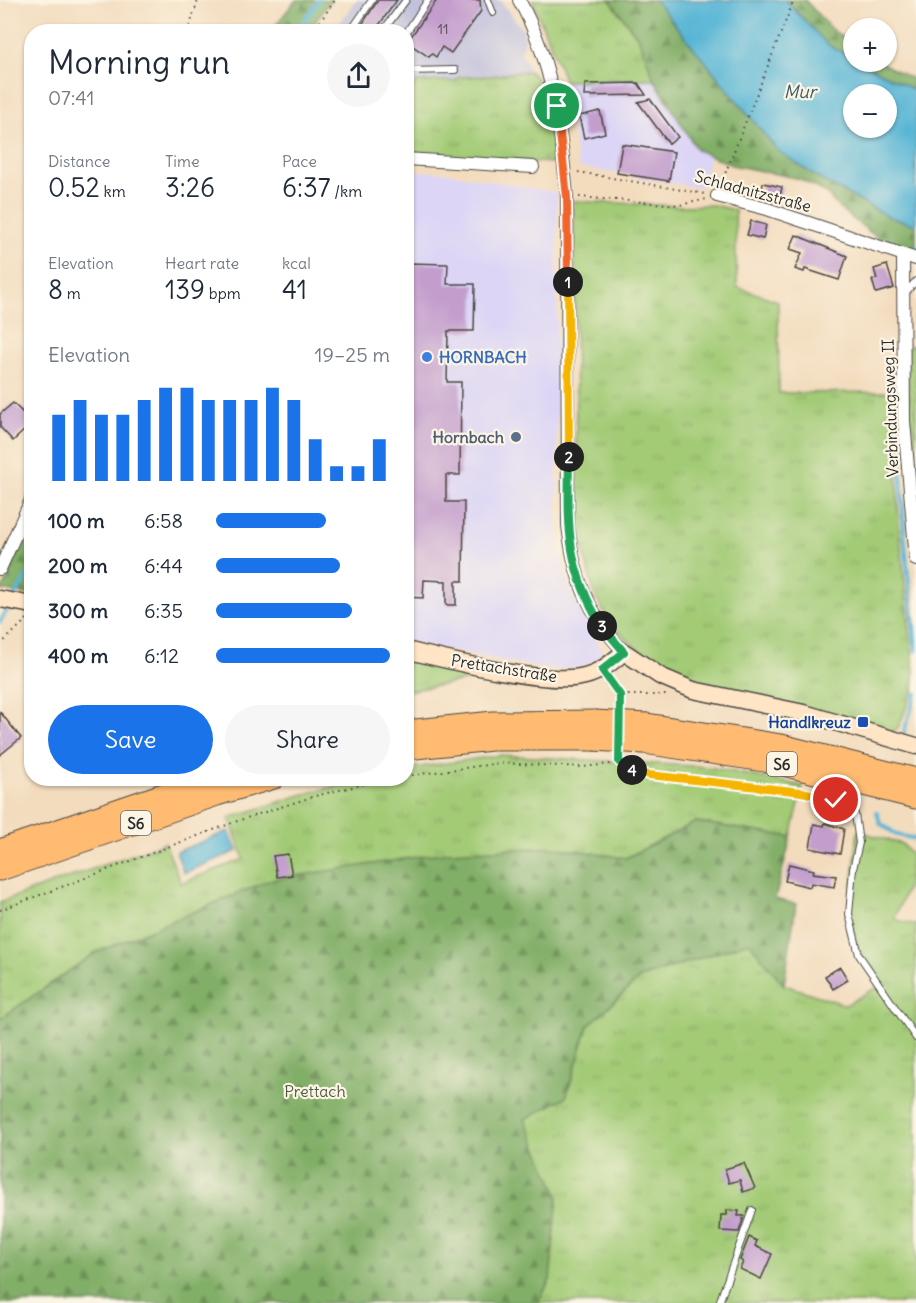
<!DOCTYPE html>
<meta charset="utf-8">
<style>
:root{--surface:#fff;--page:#f6f6f7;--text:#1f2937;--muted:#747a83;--accent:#1a73e8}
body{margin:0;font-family:Delius,sans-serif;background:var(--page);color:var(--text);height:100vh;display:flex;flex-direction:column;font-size:22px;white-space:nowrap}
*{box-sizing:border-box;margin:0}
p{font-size:20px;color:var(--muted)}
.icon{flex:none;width:33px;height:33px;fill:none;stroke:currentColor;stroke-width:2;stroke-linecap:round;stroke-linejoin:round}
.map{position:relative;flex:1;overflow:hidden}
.sheet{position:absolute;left:24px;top:24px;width:390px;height:762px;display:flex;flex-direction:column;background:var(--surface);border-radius:24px;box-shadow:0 2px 4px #0004}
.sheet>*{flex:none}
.fabs{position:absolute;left:843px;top:18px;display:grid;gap:12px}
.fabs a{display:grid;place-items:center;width:54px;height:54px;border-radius:50%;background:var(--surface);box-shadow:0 2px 4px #0004;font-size:30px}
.pin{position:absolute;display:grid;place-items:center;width:51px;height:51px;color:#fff;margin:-26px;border:3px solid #fff;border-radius:50%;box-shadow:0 2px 6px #0007}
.km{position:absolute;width:30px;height:30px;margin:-15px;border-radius:50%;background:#222;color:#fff;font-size:16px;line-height:30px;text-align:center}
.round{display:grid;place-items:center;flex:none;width:63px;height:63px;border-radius:32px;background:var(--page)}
.summary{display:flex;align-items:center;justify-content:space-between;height:102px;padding:0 24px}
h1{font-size:33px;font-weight:600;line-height:45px}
.metrics{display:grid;grid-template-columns:repeat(3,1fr);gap:9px;height:102px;padding:6px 24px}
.metrics div{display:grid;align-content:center}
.metrics b{font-size:26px;font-weight:600}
.metrics small{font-size:16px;font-weight:400}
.metrics p{font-size:16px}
.chart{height:168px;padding:12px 24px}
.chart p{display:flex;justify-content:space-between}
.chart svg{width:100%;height:108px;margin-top:6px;stroke:var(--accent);stroke-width:6}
.cta{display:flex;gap:12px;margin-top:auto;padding:12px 24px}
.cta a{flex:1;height:69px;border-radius:36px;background:var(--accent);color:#fff;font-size:24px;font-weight:600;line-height:69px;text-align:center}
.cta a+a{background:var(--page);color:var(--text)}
ul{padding:0 24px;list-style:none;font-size:20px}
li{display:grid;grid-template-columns:96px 72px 1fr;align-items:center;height:45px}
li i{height:15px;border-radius:8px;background:var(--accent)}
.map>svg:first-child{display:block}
</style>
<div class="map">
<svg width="916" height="1303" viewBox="0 0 916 1303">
<defs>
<pattern id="grass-tufts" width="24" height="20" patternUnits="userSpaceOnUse" patternTransform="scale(1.5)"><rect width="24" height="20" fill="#a3cb76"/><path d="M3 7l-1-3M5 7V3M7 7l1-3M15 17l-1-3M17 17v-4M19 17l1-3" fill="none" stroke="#8cae66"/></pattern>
<pattern id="forest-firs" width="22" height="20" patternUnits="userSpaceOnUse" patternTransform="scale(1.5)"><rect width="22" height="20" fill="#82af67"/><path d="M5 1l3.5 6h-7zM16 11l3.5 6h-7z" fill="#6b8f55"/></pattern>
</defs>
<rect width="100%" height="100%" fill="#fcf5e5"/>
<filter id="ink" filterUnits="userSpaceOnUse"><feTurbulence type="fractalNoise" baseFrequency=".0167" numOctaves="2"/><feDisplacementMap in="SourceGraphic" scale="12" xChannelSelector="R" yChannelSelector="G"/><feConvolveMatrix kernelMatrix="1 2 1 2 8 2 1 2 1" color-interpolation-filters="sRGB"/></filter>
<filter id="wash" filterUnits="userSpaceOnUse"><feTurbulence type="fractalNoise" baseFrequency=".008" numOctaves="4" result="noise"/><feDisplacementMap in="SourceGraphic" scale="24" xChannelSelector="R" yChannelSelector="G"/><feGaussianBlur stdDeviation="1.35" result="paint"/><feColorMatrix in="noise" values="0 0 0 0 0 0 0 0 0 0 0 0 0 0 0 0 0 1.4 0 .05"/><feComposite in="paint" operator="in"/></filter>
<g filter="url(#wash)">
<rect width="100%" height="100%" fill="#f3dcbd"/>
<g fill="#dcd5f6">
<path d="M654 79 697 150 710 155 701 188 578 167 565 81Z"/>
<path d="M407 171 442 172 557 193V534L568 587 602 650 597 661 577 668 547 669 407 642Z"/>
</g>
<path fill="#c2c1dc" d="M356 0H500L524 31V42L520 51 530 72 459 77 455 81 417 82 407 97 406 32H333Z"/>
<g fill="url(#grass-tufts)" stroke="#677b50" stroke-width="1.5">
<path d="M532 0H610L639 39 654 79 565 81Z"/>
<path d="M517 72H530C554 95 555 132 555 163L407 155V97L417 82 455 81 459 77 491 76Z"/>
<path d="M574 201 680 206 713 205 735 210 737 287 778 301 779 393 894 392 899 527 914 670 913 691 898 728 893 732 707 686 652 662 612 626 595 596 577 526Z"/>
<path d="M916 345V511L910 468 908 347Z"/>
<path d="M407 659 487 674 486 677 407 691Z"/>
<path d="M501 755 709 767 803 786 791 837 696 822 626 858 553 847 95 953 0 1019V902L165 843 181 883 244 859 229 818 304 794 366 779 406 778 407 769Z"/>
<path d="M858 831 902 844 912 854 908 886 894 919 916 925V1303H538L550 1280 525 1119 566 1097 588 1026 640 978 749 942 785 985 846 1005 879 986 859 955 849 914Z"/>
</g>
<g fill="url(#forest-firs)" stroke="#566d49" stroke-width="1.5">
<path d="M296 0H331L309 31H271Z"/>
<path d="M610 0H655L777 150 820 179 889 217 916 225V252L878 238 840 209 825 192 800 179 732 165 697 150 654 79 639 39Z"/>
<path d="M785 0H805L831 29 853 44V58L828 45Z"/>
<path d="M860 62H880L916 81V91Z"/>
<path d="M31 520V595L0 590 5 585Z"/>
<path d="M696 822 791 837 775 899 796 904 784 985 749 942 640 978 588 1026 566 1097 525 1119 558 1195 550 1280 538 1303H0V1019L95 953 270 880 448 852 553 847 626 858Z"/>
</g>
<g fill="#56b5d5" stroke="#407080" stroke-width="1.5" fill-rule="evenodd">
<path d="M655 0H785L828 45 853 58 854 62H860L916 91V225L889 217 820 179 777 150ZM886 94V128H854V94Z"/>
<path d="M229 831 237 851 184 873 176 852Z"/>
</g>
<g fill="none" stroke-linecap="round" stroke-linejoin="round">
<g stroke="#56b5d5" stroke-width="4">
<path d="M296 32 319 0"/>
<path d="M912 253 916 247"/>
<path d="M897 355 898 338"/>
<path d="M896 369 904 534 916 651"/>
<path d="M14 598 32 568"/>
<path d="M0 622 10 605"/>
<path d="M903 735 916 693"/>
<path d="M877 812 880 823 897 835 916 839"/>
</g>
</g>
<g id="blocks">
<g fill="#c39ecd">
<path d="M378 0H397L374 32H357Z"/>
<path d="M437 0H480L481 11 451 53 442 47 436 57 432 54 429 57 407 42Z"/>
<path d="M638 83 646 95 584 96 585 84Z"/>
<path d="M650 99 678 137 669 144 638 102Z"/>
<path d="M600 111 605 133 584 138 579 116Z"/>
<path d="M622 144 674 152 669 181 617 173Z"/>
<path d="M763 183 782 187 779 202 760 199Z"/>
<path d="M751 221 766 225 763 239 747 235Z"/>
<path d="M796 235 847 256 839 280 805 269 804 272 795 269 802 253 790 249Z"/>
<path d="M406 263 448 264 447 284H475L474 331H448L447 382H461L460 475H446V502H464L463 581H456V605H446V581L424 580 423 598 406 597Z"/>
<path d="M887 265 894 288 876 293 872 280 877 279 874 269Z"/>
<path d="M13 403 22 412 25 409 32 417 27 423 29 426 13 441 0 427V414Z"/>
<path d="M0 712 21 738 0 755Z"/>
<path d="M825 823 844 829 840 854 810 848 814 824 824 826Z"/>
<path d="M288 854 292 875 277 877 273 856Z"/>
<path d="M789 864 814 870 813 873 836 876 834 887 811 883 810 887 785 881Z"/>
<path d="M840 967 848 980 833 989 825 976Z"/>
<path d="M744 1163 755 1188 743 1192 740 1180 729 1183 725 1169Z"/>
<path d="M727 1210 739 1211 738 1216H744L739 1232 720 1231 721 1215H727Z"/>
<path d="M749 1237 757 1241 755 1246 772 1254 761 1279 740 1269 743 1262 740 1260Z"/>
</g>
</g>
</g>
<g filter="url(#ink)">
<use href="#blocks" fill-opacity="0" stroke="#494641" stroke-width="1.5"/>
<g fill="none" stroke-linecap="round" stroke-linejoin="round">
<defs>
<g id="lane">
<path d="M488 0 493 13"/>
<path d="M350 32 372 0"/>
<path d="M382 32 406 0"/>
<path d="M406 33 428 0"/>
<path d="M406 71 455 70"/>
<path d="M906 292 916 281"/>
<path d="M602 670 619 695V720"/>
<path d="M619 745V762L633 771 649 775 802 791 836 799 855 814 859 843 853 869 849 914 859 955 916 1038"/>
<path d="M719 1303 752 1210"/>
</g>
<g id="street">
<path d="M519 0C553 61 561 129 567 197L568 525C574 577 587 613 624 652"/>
<path d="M406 159 533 167"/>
<path d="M717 196 767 209 916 259"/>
<path d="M903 255 904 421 916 560"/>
<path d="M0 569 32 498"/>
</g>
<g id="secondary">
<path d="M0 599 32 605"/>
<path d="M406 650C446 660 549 686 585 676 601 672 612 662 624 652L660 676 693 690 804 713 916 746"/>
</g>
<g id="highway">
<path d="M647 724 781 745 916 779"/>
<path d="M406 731 493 722 595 721"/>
<path d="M644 743 771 762 916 798"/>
<path d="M406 749 492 740H593"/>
<path d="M0 850 210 778"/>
<path d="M0 870 217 795 274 778"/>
</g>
</defs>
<use href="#lane" stroke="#494641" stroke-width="8"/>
<use href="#street" stroke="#494641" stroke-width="14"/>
<use href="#secondary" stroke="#494641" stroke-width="19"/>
<use href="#highway" stroke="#494641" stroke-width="23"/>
<g stroke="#494641" stroke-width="2" stroke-dasharray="1.5 4.5" stroke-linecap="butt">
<path d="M188 32 198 0"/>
<path d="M313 32 335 0"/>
<path d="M578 172 705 194"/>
<path d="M721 184 794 0"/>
<path d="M579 197 680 205 707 199"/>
<path d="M0 645 27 619"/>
<path d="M628 695H667"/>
<path d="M406 776 501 763 582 767 611 764"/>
<path d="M79 778 87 783 100 778"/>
<path d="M0 910 240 820 315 796 389 778"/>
</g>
<use href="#lane" stroke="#fff" stroke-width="6"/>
<use href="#street" stroke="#fff" stroke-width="12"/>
<use href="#secondary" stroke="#ffe4c6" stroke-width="16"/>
<use href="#highway" stroke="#febb71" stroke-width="21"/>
<defs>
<g id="highway-bridge">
<path d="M595 721 647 724"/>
<path d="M593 740 644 743"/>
</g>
</defs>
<use href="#highway-bridge" stroke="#494641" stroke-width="23" stroke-linecap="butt"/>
<use href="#highway-bridge" stroke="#febb71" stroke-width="21"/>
</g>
</g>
<g fill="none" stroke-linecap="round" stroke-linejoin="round" filter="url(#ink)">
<defs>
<path id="split-1" d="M557 106 567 197 568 282"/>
<path id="split-2" d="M568 282 569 457"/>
<path id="split-3" d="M569 457C568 524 565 567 602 626"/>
<path id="split-4" d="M602 626 624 652 602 670 620 695 619 762 632 770"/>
<path id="split-5" d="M632 770 649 775 802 792 836 800"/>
</defs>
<use href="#split-1" stroke="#fff" stroke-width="12"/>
<use href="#split-2" stroke="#fff" stroke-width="12"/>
<use href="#split-3" stroke="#fff" stroke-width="12"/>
<use href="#split-4" stroke="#fff" stroke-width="12"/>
<use href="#split-5" stroke="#fff" stroke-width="12"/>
<use href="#split-1" stroke="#f0652b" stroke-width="8"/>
<use href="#split-2" stroke="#f5b400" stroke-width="8"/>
<use href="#split-3" stroke="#22a559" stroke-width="8"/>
<use href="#split-4" stroke="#22a559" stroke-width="8"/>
<use href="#split-5" stroke="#f5b400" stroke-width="8"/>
</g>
<circle fill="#3f7fe0" stroke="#fcf5e5" stroke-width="2" cx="427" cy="357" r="6"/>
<circle fill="#5c6f8a" stroke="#fcf5e5" stroke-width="2" cx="516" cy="437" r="6"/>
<rect fill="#1a4fb4" stroke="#fcf5e5" stroke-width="2" x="857" y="716" width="12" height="12" rx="3"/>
<g text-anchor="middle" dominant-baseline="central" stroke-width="4.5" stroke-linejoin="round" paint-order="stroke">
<g font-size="14" fill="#514854">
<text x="443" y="29">11</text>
</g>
<g fill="#fcf5e5" stroke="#6a6863" stroke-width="1.5">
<rect x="767" y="752" width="30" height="24" rx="4.5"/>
<rect x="121" y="811" width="30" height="24" rx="4.5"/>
</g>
<g font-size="15" font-weight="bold" fill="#2b2b2b">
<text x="782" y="764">S6</text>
<text x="136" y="823">S6</text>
</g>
<g font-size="16" fill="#2b2b2b" stroke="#fcf5e5">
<text transform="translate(753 191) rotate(15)">Schladnitzstraße</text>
<text transform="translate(890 408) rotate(-92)">Verbindungsweg II</text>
<text transform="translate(504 668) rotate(9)">Prettachstraße</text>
</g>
<g font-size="16" font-weight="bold" fill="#366cbe" stroke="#fcf5e5" text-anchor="start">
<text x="439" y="357">HORNBACH</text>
</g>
<g font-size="16" font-weight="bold" fill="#4e5e75" stroke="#fcf5e5" text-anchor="end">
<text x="504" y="437">Hornbach</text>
</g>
<g font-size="16" font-weight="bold" fill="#164399" stroke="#fcf5e5" text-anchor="end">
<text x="851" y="722">Handlkreuz</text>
</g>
<g font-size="16" fill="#4f5b42" stroke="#fcf5e5">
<text x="315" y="1091">Prettach</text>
</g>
<g font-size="18" font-style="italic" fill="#3a5b66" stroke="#fcf5e5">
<text x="800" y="91">Mur</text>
</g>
</g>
</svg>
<div class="fabs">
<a>+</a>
<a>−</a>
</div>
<div class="pin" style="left:557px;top:106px;background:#1e9e55"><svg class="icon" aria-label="arrive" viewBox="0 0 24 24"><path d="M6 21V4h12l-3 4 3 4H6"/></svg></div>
<div class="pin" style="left:836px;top:800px;background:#d93025"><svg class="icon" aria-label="check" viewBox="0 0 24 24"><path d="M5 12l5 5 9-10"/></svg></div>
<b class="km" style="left:568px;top:282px">1</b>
<b class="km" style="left:569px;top:457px">2</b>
<b class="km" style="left:602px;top:626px">3</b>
<b class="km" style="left:632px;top:770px">4</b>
<section class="sheet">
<div class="summary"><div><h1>Morning run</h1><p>07:41</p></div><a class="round"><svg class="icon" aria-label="share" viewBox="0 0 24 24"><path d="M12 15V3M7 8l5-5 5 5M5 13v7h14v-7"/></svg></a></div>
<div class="metrics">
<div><p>Distance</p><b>0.52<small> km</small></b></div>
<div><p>Time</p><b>3:26</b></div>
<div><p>Pace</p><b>6:37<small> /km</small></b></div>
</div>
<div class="metrics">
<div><p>Elevation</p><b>8<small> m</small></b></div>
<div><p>Heart rate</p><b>139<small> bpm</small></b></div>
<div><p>kcal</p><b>41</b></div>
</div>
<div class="chart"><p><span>Elevation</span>19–25 m</p>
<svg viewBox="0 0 160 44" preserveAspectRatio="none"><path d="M5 44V17M15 44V11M25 44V17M35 44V17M45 44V11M55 44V6M65 44V6M75 44V11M85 44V11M95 44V11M105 44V6M115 44V11M125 44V27M135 44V38M145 44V38M155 44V27"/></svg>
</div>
<ul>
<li><b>100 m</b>6:58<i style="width:63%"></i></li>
<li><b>200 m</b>6:44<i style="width:71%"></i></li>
<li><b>300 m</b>6:35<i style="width:78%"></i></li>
<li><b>400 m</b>6:12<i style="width:100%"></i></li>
</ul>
<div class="cta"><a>Save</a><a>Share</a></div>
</section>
</div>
